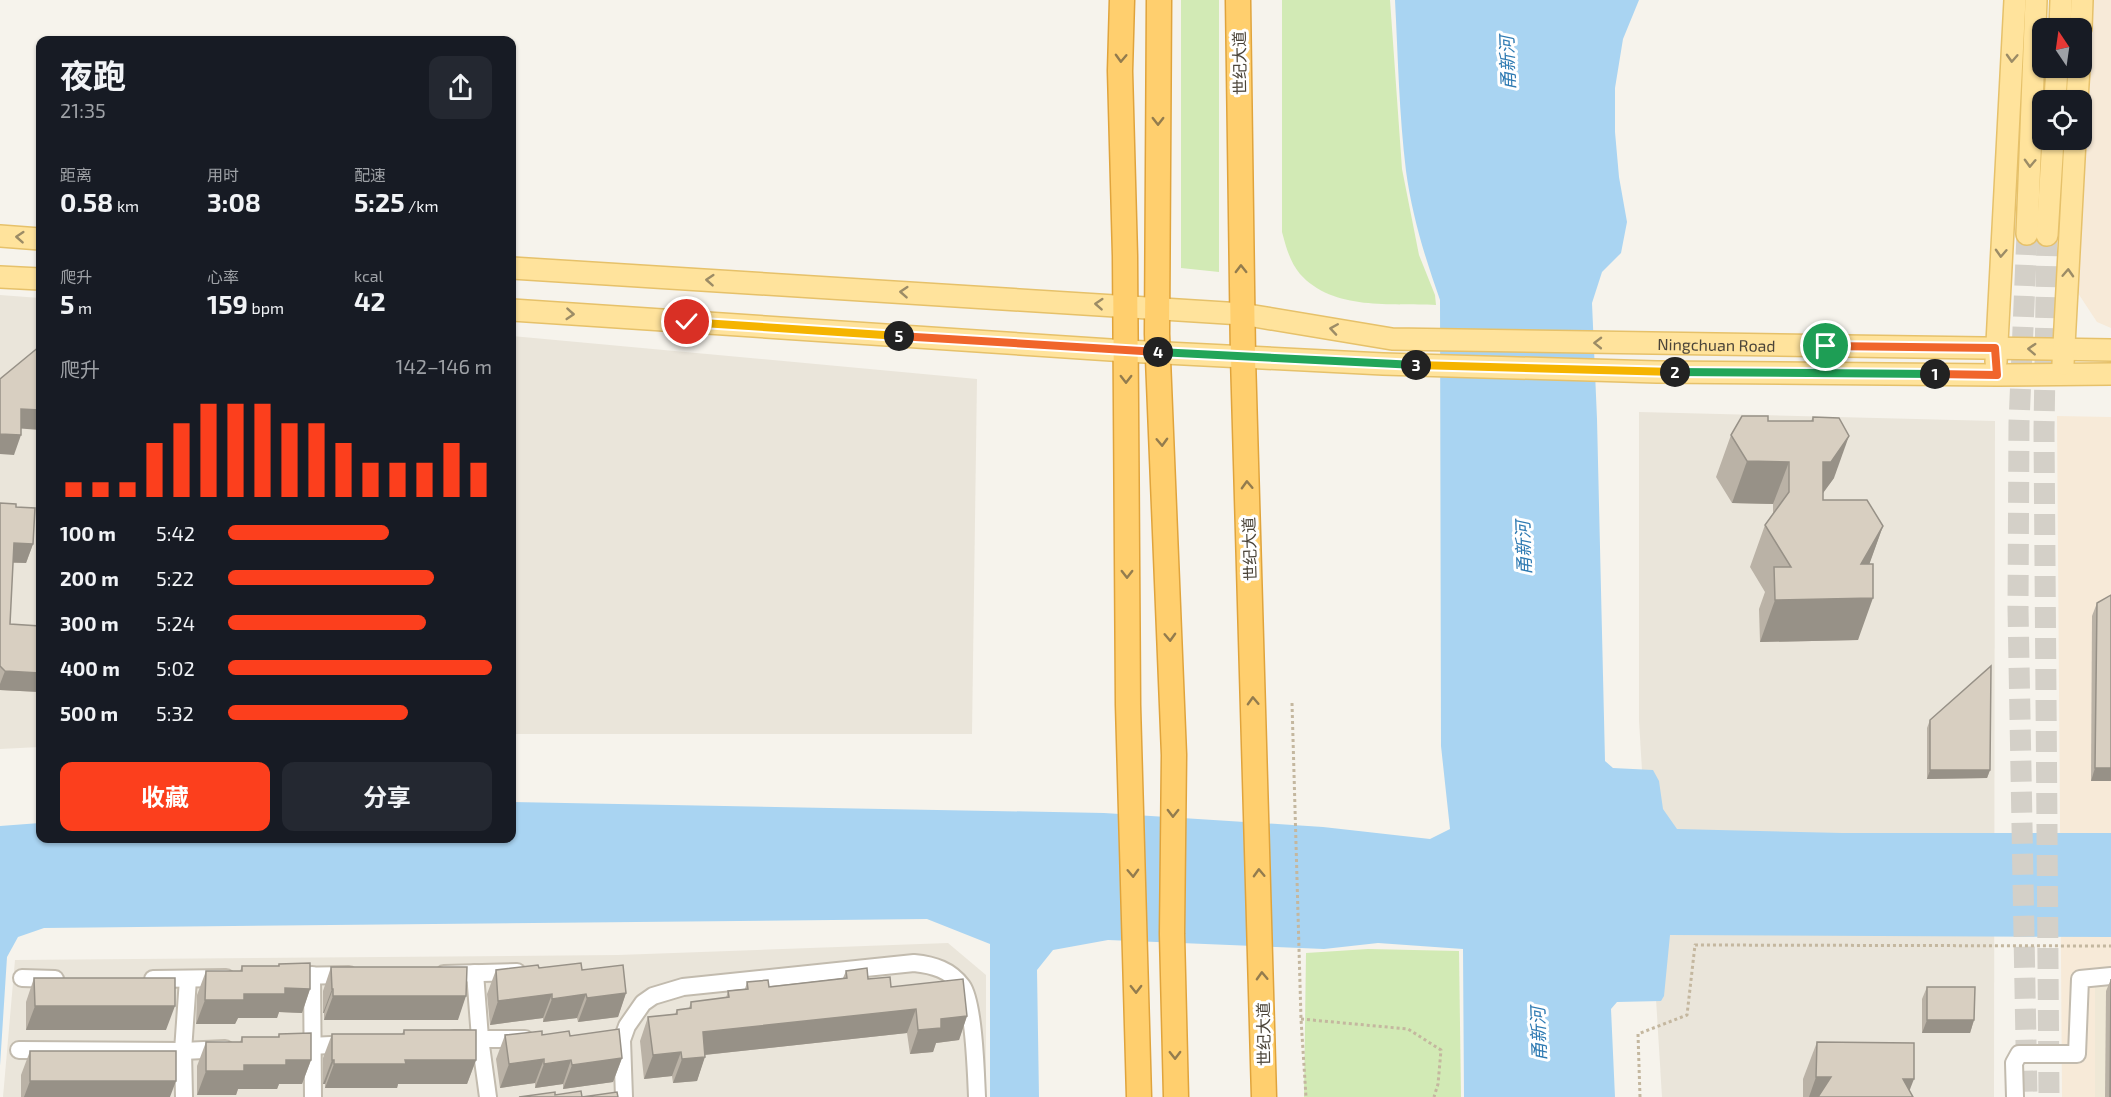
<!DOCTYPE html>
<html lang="zh">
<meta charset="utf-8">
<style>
:root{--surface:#171b24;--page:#242831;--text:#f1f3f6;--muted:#9ea1a6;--accent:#fc3f1d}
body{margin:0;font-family:"Exo 2","Noto Sans SC",sans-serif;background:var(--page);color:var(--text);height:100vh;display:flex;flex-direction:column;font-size:22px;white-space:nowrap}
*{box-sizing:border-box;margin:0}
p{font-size:20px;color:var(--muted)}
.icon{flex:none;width:33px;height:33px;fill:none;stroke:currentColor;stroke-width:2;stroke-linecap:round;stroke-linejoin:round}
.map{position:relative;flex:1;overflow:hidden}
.sheet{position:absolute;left:36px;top:36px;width:480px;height:807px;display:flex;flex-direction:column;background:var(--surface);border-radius:12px;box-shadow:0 2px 4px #0004}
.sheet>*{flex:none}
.needle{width:39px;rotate:347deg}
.tools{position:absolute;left:2032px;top:18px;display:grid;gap:12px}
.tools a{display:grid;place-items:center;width:60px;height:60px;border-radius:12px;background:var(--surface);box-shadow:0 2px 4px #0004;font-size:30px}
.pin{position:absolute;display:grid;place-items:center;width:51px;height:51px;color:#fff;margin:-26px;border:3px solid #fff;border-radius:50%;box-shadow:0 2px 6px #0007}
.km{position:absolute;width:30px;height:30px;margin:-15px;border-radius:50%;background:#222;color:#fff;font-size:16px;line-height:30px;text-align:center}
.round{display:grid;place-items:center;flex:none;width:63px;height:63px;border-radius:12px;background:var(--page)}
.summary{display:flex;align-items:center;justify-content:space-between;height:102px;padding:0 24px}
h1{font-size:33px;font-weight:700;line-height:45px}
.stats{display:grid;grid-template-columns:repeat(3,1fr);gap:9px;height:102px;padding:6px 24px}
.stats div{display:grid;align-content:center}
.stats b{font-size:26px;font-weight:700}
.stats small{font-size:16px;font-weight:400}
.stats p{font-size:16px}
.chart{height:168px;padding:12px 24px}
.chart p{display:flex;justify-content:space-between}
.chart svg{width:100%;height:108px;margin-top:6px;stroke:var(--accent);stroke-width:6}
.action{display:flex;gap:12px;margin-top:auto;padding:12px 24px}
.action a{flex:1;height:69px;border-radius:12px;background:var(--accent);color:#fff;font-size:24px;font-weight:700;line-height:69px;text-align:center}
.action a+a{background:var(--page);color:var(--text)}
ul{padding:0 24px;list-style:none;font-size:20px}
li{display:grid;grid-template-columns:96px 72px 1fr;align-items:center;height:45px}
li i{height:15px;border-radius:8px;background:var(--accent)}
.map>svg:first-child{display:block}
</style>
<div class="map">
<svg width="2111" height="1097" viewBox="0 0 2111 1097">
<rect width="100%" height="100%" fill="#f6f3ec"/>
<g fill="#eae5da">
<path d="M0 295 40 298V747L0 749Z"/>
<path d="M512 336 977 379 972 734H512Z"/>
<path d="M1639 412 1995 421 1994 1097H1662L1639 721Z"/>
<path d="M948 943 986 975V1097H3L15 960 618 955Z"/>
</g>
<g fill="#f7ead8">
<path d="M2089 0H2111V328L2097 322 2074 287Z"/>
<path d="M2057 416 2111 417V985H2095V1097H2062Z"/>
</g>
<rect fill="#efe8d6" x="2095" y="985" width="16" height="112"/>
<g fill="#d2eab5">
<path d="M1181 0H1219V272L1181 268Z"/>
<path d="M1282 0H1390L1402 169 1419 255 1435 295 1436 305C1392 303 1333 311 1300 274 1290 262 1286 247 1282 232Z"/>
<path d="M1368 949 1459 951 1461 1097H1304L1306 953Z"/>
</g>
<path fill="#a9d4f2" d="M1395 0H1639L1623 39 1615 88V132L1619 177 1627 222 1621 253 1602 272 1592 303 1597 419 1605 761 1613 768 1653 770 1659 781 1663 809 1677 829 1842 833H2111V937L1670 935 1664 996 1661 1001 1617 1002 1611 1009 1615 1097H1464L1463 949 1378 943 1324 949 1108 940 1053 950 1037 970 1039 1097H990V944L927 919 44 928 18 937 7 957 0 1066V826L40 823V838H512V802L1104 813 1323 827 1430 839 1450 829 1441 746 1440 300C1425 258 1412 215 1406 171 1399 114 1398 57 1395 0Z"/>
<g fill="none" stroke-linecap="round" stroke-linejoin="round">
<g stroke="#d4d0c8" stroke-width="21" stroke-dasharray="21 10" stroke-linecap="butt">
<path d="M2027 234 2019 423 2018 608 2027 1097"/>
<path d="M2047 235 2044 431 2049 1097"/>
</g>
<defs>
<g id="minor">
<path d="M475 973 480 1038 488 1097"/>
<path d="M444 974 517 972"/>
<path d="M312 975 313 1097"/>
<path d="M288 976 349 975"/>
<path d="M22 978 55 979"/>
<path d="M153 979 226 978"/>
<path d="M454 1039H525"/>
<path d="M290 1047 351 1044"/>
<path d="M19 1050 183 1051 225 1049"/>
<path d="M184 1097 183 1051 188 979"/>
<path d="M624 1097 622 1040 627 1026 643 1003 653 996 683 987 914 963C934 965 950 970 962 986 974 1002 976 1075 977 1097"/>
<path d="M2015 1097 2014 1063 2019 1054H2077L2080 979 2111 976"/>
</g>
<g id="major">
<path d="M2060 28 2061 0"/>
<path d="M2081 28 2082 0"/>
<path d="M2055 100 2057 68"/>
<path d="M2077 100 2079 68"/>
<path d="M2027 234 2036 0"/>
<path d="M2047 235 2053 140"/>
<path d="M0 236 40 239"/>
<path id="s1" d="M512 268 1242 314 1392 339 2111 350"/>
<path d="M0 277 40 279"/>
<path d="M512 310 1126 351 1383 364 1657 372 1997 375 2111 374"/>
<path d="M1996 362 2015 0"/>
<path d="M2063 364 2075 140"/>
</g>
<g id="highway">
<path d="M1122 0 1120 71 1125 256 1128 705 1139 1097"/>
<path d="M1159 0 1157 334 1174 755 1172 934 1176 1097"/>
<path d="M1238 0 1243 357 1264 1097"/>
</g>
</defs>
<use href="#minor" stroke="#c2bbae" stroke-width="20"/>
<use href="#major" stroke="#e6c16a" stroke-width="24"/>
<use href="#highway" stroke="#e0a43c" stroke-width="27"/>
<g stroke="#c4b79f" stroke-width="3" stroke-dasharray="3 3" stroke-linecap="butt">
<path d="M1292 703 1301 1019 1306 1097"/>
<path d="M1301 1019 1408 1029 1441 1050 1438 1084 1434 1097"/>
<path d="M1640 1097 1638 1034 1687 1015 1695 945 2111 946"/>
</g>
<use href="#minor" stroke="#fff" stroke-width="16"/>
<use href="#major" stroke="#ffe39c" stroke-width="21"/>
<use href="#highway" stroke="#ffcf6e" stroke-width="24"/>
</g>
<g fill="#bab2a6">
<path d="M1813 417 1834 478 1823 493V500L1883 526 1869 564 1858 640 1760 642 1759 609 1765 592 1750 567 1765 525 1773 513V504L1732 503 1716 477 1731 435 1768 421H1811Z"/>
<path d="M0 503 16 507 33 544 26 563H13L10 624 40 626V692L0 690Z"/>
<path d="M2097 603 2111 781H2091L2092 616Z"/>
<path d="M1930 720 1990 770 1987 778 1927 779V728Z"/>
<path d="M279 964 310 989 302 1013 279 1012 277 1018H238L235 1024H196L197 995 206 971H240L242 966H278Z"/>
<path d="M331 967 458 1020H324V1013H323V991Z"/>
<path d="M539 968 582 970 626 993 618 1017 578 1022 577 1018 543 1022V1018L490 1025 487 994 496 970Z"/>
<path d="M846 971 967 1016 959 1040 936 1043 933 1052 910 1054 907 1033 705 1055 697 1081 673 1083 672 1076 644 1079 640 1041 648 1017 675 1014 677 1010 689 1008 691 1002 726 998 728 991 745 989 747 982 769 987 843 978Z"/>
<path d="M34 978 166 1030H26V1002Z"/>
<path d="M2111 979V1097H2105L2106 991Z"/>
<path d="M1927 987 1974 1020 1970 1033H1922V999Z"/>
<path d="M404 1030 476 1060 467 1084H398L397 1088H325V1084H323V1058L332 1034H402Z"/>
<path d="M279 1034 311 1060 302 1084H279L277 1089H238L236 1095H197V1066L206 1042H240L242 1037H278Z"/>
<path d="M505 1035 570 1036 622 1058 613 1082 563 1089V1084L535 1088V1083L500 1088 496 1059Z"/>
<path d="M1817 1042 1909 1091 1913 1097H1803V1079Z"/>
<path d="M30 1051 170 1097H21V1075Z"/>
</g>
<g fill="#979187">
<path d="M21 409 40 410V430L14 428Z"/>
<path d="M0 434 21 435 14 455 0 454Z"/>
<path d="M1849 436 1834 478 1815 504 1823 462Z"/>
<path d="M1747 461 1789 462 1773 504 1732 503Z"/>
<path d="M1883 526 1868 568 1873 598 1858 640 1760 642 1775 600 1861 564Z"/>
<path d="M14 543 33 544 26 563 7 562Z"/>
<path d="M5 671 40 673V692L0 690V684Z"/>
<path d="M2095 768H2111V781H2091Z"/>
<path d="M1930 770H1990L1987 778 1927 779Z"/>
<path d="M285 988 310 989 302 1013 279 1012 277 1018H238L235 1024H196L205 1000 244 994Z"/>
<path d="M332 989H333L324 1013H323Z"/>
<path d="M626 993 618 1017 578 1022 587 998Z"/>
<path d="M552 994 543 1018 490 1025 498 1001Z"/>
<path d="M586 994 577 1018 543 1022 552 999Z"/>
<path d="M333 996H466L458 1020H324Z"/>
<path d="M35 1006H175L166 1030H26Z"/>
<path d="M916 1009 907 1033 694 1056 703 1032Z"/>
<path d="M967 1016 959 1040 936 1043 933 1052 910 1054 918 1030 941 1019Z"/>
<path d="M1927 1020H1974L1970 1033H1922Z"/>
<path d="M681 1052 672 1076 644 1079 653 1055Z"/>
<path d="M705 1057 697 1081 673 1083 682 1059Z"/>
<path d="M622 1058 613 1082 563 1089 572 1065Z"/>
<path d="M544 1059 535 1083 500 1088 509 1064Z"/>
<path d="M286 1060H311L302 1084H279L277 1089H238L236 1095H197L206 1071 244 1065Z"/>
<path d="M332 1060H334L325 1084H323Z"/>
<path d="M405 1060H476L467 1084H398L397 1088H325L334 1064Z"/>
<path d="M571 1060 563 1084 535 1088 544 1064Z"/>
<path d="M1816 1077H1831L1824 1097H1809Z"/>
<path d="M1903 1079H1914L1907 1097Z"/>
<path d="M30 1081H176L170 1097H24Z"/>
</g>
<g fill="#d8cfc1" stroke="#979187" stroke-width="1.5">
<path d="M40 346V410L21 409V435L0 434V379Z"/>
<path d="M1742 416H1768V421H1813V417L1839 418 1849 436 1831 462H1823V500H1867L1883 526 1861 564H1873V598L1775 600 1774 567H1791L1765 525 1789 492V462L1747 461 1731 435Z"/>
<path d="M0 503 16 504V507L35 508 33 544 14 543 10 624 40 626V673L5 671 0 666Z"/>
<path d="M2111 595V768H2095L2097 603Z"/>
<path d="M1991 666 1990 770H1930V720Z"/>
<path d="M310 963V989L285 988V994H244V1000H205L206 971H242V966H279V964Z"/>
<path d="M581 963 582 970 623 965 626 993 587 998 586 994 552 999V994L498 1001 496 970 538 965 539 968Z"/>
<path d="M331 967H467L466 996H333V989H332Z"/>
<path d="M867 968 868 979 890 977 891 987 963 979 967 1016 941 1019V1028L918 1030 916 1009 703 1032 705 1057 682 1059 681 1052 653 1055 648 1017 677 1014V1010L691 1008V1002L729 997 728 991 748 989 747 982 768 980 769 987 847 978 846 971Z"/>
<path d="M34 978H175V1006H35Z"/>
<path d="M2111 979V1097H2110Z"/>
<path d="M1927 987H1975L1974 1020H1927Z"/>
<path d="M619 1029 622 1058 572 1065 571 1060 544 1064V1059L509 1064 505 1035 542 1031V1035L569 1031 570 1036Z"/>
<path d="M404 1030H476V1060H405L406 1064H334V1060H332V1034H404Z"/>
<path d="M311 1033V1060H286V1065H244V1071H206V1042H242V1037H279V1034Z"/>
<path d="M1817 1042 1914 1043V1079H1903L1913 1097H1818L1831 1077H1816Z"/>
<rect x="30" y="1051" width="146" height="30"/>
<path d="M581 1091 582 1097 617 1092 618 1097H519L555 1092V1095Z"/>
</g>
<defs><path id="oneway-chevron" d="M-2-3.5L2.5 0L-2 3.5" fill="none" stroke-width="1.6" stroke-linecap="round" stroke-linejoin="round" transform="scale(1.5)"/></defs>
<g stroke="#937c4e">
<use href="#oneway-chevron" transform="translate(1121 58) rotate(92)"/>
<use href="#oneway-chevron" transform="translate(1158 121) rotate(90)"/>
<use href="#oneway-chevron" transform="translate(1241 269) rotate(-91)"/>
<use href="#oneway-chevron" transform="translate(1126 379) rotate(90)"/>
<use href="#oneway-chevron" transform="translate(1162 442) rotate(88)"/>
<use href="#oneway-chevron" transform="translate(1247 485) rotate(-92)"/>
<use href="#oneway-chevron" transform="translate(1127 574) rotate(90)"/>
<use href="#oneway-chevron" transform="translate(1170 637) rotate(88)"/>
<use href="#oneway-chevron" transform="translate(1253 701) rotate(-92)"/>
<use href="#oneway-chevron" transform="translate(1173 813) rotate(91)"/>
<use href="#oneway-chevron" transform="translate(1133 873) rotate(88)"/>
<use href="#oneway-chevron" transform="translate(1259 873) rotate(-92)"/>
<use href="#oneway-chevron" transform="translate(1262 976) rotate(-92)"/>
<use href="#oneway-chevron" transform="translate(1136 989) rotate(89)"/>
<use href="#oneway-chevron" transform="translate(1175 1055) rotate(89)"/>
</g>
<g stroke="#9c8c66">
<use href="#oneway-chevron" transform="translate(2012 58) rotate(93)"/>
<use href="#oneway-chevron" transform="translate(2030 163) rotate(92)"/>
<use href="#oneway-chevron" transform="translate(20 237) rotate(-176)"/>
<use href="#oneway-chevron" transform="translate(2001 253) rotate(93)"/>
<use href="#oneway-chevron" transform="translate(2068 273) rotate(-87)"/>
<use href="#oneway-chevron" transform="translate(710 280) rotate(-176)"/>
<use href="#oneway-chevron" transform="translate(904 292) rotate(-176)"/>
<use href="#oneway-chevron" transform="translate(1099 304) rotate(-176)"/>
<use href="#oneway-chevron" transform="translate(570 314) rotate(4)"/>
<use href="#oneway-chevron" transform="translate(1334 329) rotate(-171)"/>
<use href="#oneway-chevron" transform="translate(1598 343) rotate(-179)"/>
<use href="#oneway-chevron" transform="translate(2032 349) rotate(-177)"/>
</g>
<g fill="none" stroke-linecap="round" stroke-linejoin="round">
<defs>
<path id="split-1" d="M1826 346 1995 348 1997 375 1935 374"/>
<path id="split-2" d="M1675 372 1935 374"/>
<path id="split-3" d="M1416 365 1675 372"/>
<path id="split-4" d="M1158 352 1416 365"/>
<path id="split-5" d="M899 336 1158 352"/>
<path id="split-6" d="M687 322 899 336"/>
</defs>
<use href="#split-1" stroke="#fff" stroke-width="12"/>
<use href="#split-2" stroke="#fff" stroke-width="12"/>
<use href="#split-3" stroke="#fff" stroke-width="12"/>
<use href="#split-4" stroke="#fff" stroke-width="12"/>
<use href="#split-5" stroke="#fff" stroke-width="12"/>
<use href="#split-6" stroke="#fff" stroke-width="12"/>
<use href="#split-1" stroke="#f0652b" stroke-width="8"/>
<use href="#split-2" stroke="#22a559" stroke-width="8"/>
<use href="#split-3" stroke="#f5b400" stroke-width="8"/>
<use href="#split-4" stroke="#22a559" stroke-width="8"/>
<use href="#split-5" stroke="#f0652b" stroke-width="8"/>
<use href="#split-6" stroke="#f5b400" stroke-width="8"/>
</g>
<g text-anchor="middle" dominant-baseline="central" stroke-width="6" stroke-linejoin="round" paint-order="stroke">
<g font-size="16" fill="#4b4439" stroke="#fff">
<text transform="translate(1239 63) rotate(-91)">世纪大道</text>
<text stroke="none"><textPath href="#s1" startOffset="1208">Ningchuan Road</textPath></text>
<text transform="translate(1249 549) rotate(-92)">世纪大道</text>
<text transform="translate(1263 1034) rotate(-91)">世纪大道</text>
</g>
<g font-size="18" font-style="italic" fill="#2e7ab2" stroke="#fff">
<text transform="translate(1507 63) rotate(-92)">甬新河</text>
<text transform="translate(1523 548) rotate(-92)">甬新河</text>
<text transform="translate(1538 1034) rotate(-92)">甬新河</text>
</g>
</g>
</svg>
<div class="tools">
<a><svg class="needle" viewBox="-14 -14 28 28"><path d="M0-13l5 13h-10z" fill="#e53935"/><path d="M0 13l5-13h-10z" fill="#9ea1a6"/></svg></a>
<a><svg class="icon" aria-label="locate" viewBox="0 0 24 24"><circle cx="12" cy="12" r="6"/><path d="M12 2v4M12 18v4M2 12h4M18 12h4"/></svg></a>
</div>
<div class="pin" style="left:1826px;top:346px;background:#1e9e55"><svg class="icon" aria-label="arrive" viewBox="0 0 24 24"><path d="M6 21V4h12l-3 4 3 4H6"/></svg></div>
<div class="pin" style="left:687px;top:322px;background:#d93025"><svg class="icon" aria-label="check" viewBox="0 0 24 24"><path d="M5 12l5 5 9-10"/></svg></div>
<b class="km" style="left:1935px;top:374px">1</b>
<b class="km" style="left:1675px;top:372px">2</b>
<b class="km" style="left:1416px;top:365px">3</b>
<b class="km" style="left:1158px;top:352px">4</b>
<b class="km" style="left:899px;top:336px">5</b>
<section class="sheet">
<div class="summary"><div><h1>夜跑</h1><p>21:35</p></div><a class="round"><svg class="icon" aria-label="share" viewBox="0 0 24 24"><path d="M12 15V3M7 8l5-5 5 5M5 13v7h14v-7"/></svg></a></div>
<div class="stats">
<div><p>距离</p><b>0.58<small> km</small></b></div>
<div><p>用时</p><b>3:08</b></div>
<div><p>配速</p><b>5:25<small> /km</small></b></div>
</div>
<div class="stats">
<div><p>爬升</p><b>5<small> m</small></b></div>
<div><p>心率</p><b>159<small> bpm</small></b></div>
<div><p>kcal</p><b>42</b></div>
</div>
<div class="chart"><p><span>爬升</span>142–146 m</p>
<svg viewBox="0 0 160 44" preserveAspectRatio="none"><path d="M5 44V38M15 44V38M25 44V38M35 44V22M45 44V14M55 44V6M65 44V6M75 44V6M85 44V14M95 44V14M105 44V22M115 44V30M125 44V30M135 44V30M145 44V22M155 44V30"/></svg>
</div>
<ul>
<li><b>100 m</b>5:42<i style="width:61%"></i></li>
<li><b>200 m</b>5:22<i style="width:78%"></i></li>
<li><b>300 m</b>5:24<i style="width:75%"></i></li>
<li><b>400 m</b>5:02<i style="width:100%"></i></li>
<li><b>500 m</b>5:32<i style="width:68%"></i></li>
</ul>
<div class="action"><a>收藏</a><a>分享</a></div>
</section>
</div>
